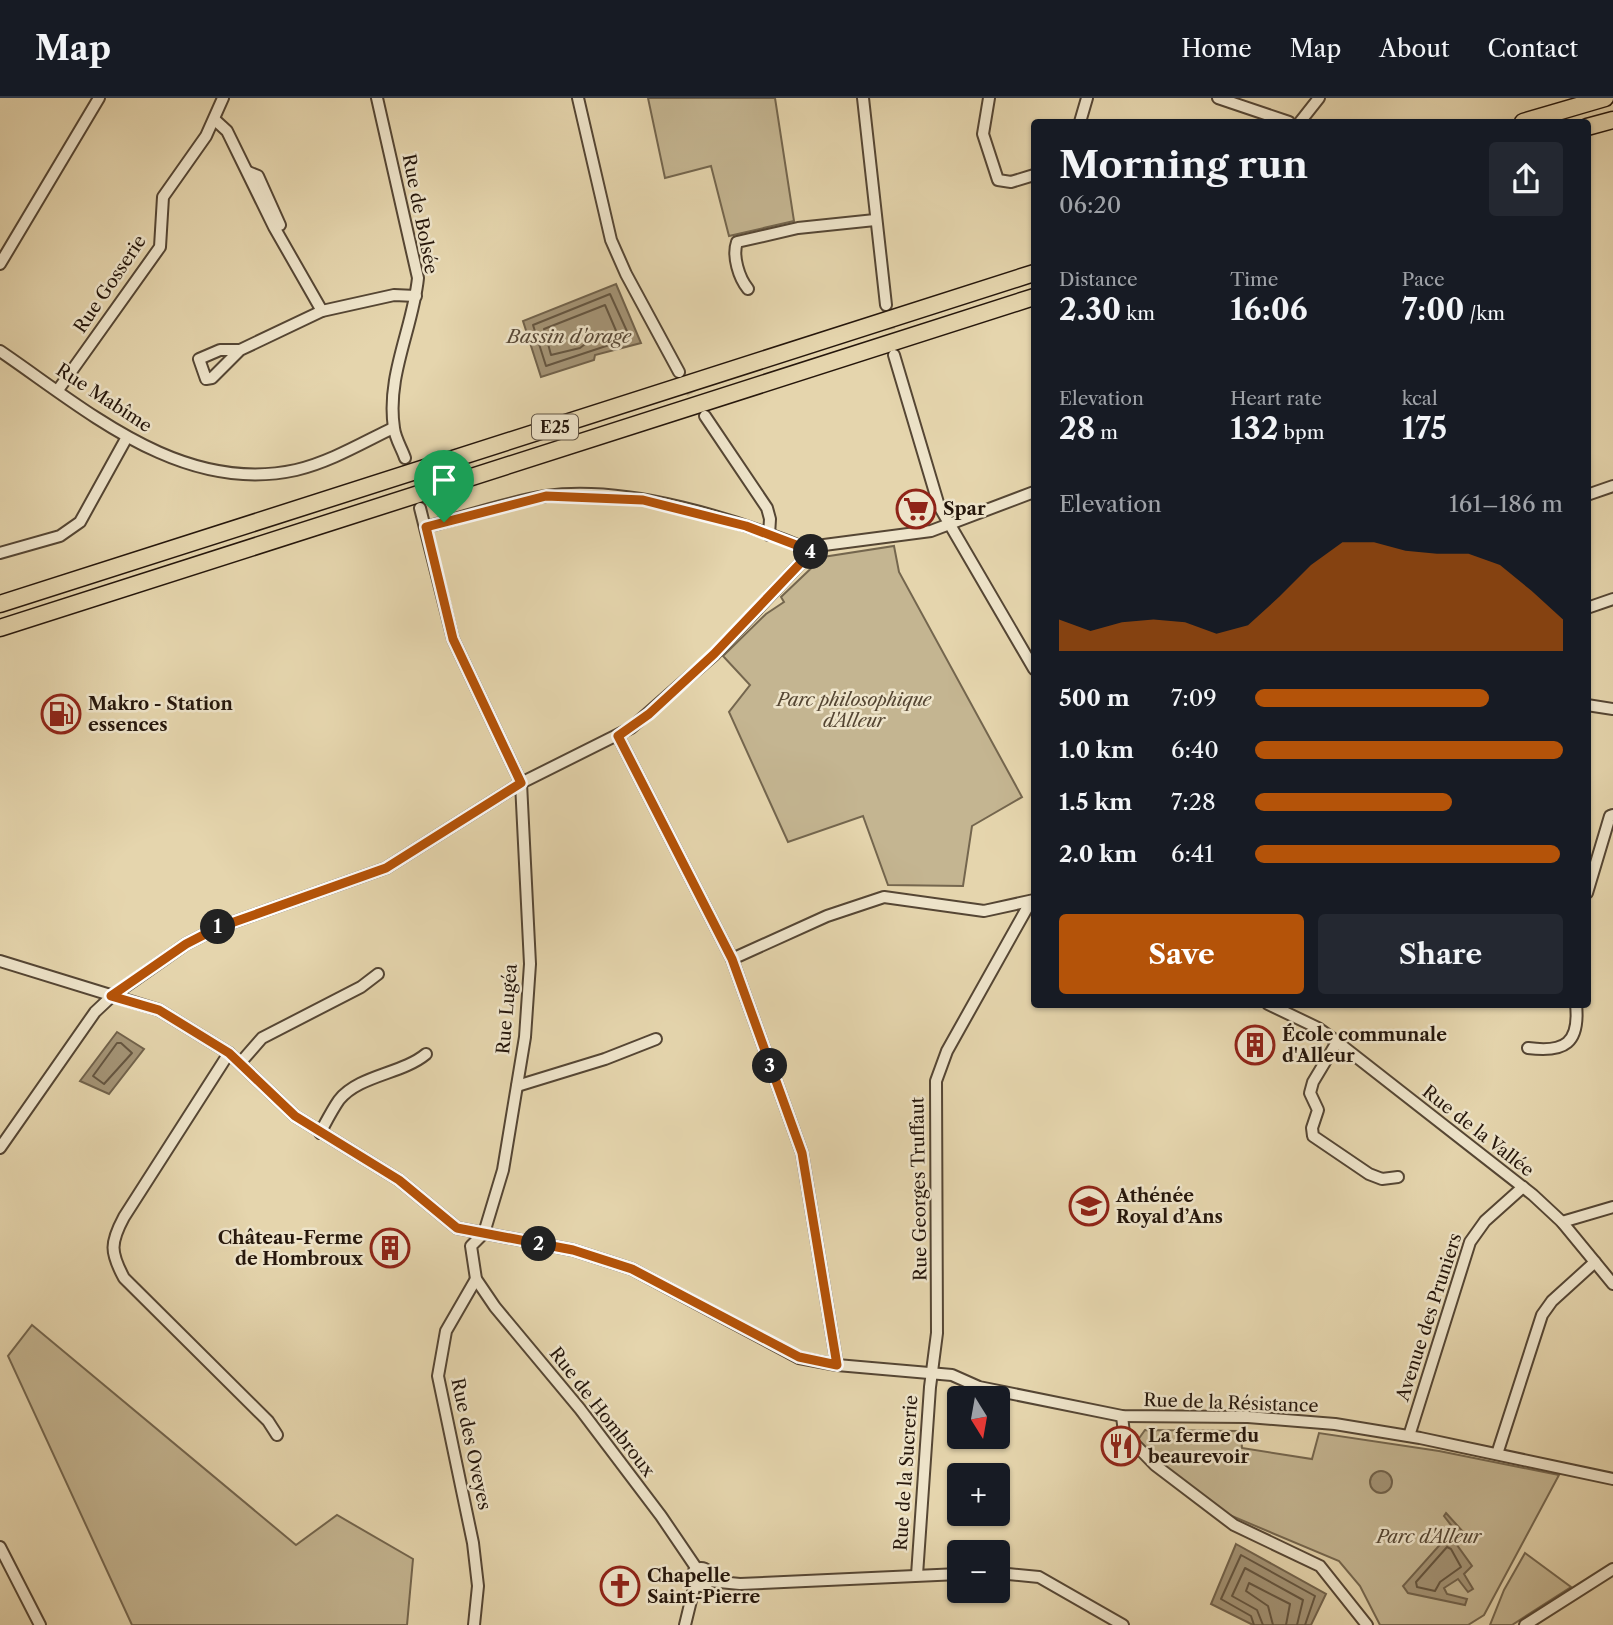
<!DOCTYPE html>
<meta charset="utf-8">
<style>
:root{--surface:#171b24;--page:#242831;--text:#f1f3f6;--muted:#9ea1a6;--line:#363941;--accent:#b45309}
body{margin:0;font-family:"Libre Caslon Text",serif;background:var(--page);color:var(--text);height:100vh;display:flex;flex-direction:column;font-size:26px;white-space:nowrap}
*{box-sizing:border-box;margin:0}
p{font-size:23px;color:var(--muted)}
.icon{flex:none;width:38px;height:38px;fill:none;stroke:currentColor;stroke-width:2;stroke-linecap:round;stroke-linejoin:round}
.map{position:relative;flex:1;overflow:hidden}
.details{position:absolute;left:1031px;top:21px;width:560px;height:889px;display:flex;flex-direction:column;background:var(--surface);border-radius:7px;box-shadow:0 2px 5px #0004}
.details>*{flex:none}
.needle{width:46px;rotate:169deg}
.tools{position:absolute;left:947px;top:1288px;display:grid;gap:14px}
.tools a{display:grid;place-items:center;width:63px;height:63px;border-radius:7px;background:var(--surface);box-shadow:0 2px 5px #0004;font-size:35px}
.pin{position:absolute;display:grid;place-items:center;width:60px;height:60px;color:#fff;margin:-72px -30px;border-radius:50% 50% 50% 0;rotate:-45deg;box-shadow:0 0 7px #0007}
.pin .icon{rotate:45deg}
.km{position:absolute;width:35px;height:35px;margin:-18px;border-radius:50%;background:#222;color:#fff;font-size:19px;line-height:35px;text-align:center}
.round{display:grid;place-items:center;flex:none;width:74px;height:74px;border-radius:7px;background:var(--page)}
.overview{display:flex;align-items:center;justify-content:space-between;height:119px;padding:0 28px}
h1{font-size:38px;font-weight:800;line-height:52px}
.metrics{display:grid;grid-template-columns:repeat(3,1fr);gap:10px;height:119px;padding:7px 28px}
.metrics div{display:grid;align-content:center}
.metrics b{font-size:30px;font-weight:800}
.metrics small{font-size:19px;font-weight:400}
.metrics p{font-size:19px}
.chart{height:196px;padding:14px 28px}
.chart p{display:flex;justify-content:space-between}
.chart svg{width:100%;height:126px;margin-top:7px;fill:var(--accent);opacity:.7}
.cta{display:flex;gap:14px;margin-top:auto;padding:14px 28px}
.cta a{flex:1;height:80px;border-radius:7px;background:var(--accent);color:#fff;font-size:28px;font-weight:800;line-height:80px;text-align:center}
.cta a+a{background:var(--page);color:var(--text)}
ul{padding:0 28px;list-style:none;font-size:23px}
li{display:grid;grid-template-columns:112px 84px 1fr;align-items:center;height:52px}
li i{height:18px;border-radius:9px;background:var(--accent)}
header{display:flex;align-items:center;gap:42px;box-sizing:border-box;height:98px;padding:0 35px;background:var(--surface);border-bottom:2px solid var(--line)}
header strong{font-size:33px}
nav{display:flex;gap:38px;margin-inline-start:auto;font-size:24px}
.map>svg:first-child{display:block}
</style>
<header>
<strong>Map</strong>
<nav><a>Home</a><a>Map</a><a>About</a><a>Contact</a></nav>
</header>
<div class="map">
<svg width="1613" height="1527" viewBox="0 0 1613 1527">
<rect width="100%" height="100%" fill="#e5d5ad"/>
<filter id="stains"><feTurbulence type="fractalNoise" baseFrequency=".00286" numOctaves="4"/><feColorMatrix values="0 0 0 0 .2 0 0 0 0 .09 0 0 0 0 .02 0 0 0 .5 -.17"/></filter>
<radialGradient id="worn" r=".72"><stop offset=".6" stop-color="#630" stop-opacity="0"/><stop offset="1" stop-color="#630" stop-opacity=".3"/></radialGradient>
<g fill="#c4b591" stroke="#74664e" stroke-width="2">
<path d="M648 0H775L794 123 729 138 711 68 665 80Z"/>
<path d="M894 448 899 474 1022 699 972 728 963 788 888 787 863 718 788 744 729 614 750 587 723 558 766 516 784 504 781 499 823 459Z"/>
<path d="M32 1227 296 1447 337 1417 413 1461 407 1527H132L8 1258Z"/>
<path d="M1145 1332 1241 1333 1242 1350 1312 1361 1319 1335 1439 1353 1559 1377 1484 1517 1468 1527H1380L1360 1488 1339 1463 1227 1416 1135 1346Z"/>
<path d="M1525 1455 1571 1489 1512 1527H1490L1504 1492Z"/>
</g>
<g fill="#a49476" stroke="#71624b" stroke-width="2">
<path d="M616 186 641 245 595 257 594 262 541 279 523 223Z"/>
<path d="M117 934 144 951 109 996 80 983Z"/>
<circle cx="1381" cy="1384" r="11"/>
<path d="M1446 1415 1465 1436 1457 1447 1472 1468 1464 1476 1473 1491 1468 1494 1458 1481 1444 1490 1447 1496 1467 1501 1465 1507 1408 1495 1403 1488 1454 1431 1444 1418Z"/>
<path d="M1236 1446 1326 1496 1311 1527H1253L1211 1506Z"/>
</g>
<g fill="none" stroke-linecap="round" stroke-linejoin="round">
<g stroke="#645540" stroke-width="2">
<path d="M610 196 630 240 546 268 533 227Z"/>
<path d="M605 207 617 235 589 243 580 250 551 257 544 231Z"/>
<path d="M117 945H121L132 955 104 986 93 978Z"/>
<path d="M1447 1449 1451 1451 1461 1469 1440 1484 1435 1493 1417 1489 1416 1484Z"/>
<path d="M1254 1527 1251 1518 1221 1501 1241 1457 1315 1498 1305 1527"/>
<path d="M1263 1527 1257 1512 1232 1498 1245 1470 1303 1502 1297 1527"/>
<path d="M1273 1527 1268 1508 1246 1493 1249 1485 1290 1506 1286 1527"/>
</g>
<g stroke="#bfaf8d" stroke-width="10" stroke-dasharray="10 5" stroke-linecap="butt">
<path d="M886 207 893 248"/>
<path d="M679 274 700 310"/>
<path d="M405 360 418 401"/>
</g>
<defs>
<g id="minor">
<path d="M377 0 418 180C413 230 386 278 394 330 395 340 402 351 405 360"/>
<path d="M578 0 611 142 626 176 679 274"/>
<path d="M863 0 886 207"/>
<path d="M989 0 983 36 998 82 1011 84 1034 77"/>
<path d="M1218 0 1289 24"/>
<path d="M215 22 227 33 274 129 322 213"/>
<path d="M1080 24 1087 0"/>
<path d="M1300 24 1319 0"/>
<path d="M248 74 258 78 280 127"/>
<path d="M0 166 99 0"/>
<path d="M748 191C739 180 732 158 737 144L798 130 875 122"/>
<path d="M240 252 212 280 206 281 199 261 220 252H240L322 213 394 197 416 198"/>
<path d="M0 253C88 313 182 397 296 372 330 364 362 345 393 330"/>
<path d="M894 257 939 408 1034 571"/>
<path d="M58 292 160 149 163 99 206 38 223 0"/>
<path d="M705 318 767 410 770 421 769 437"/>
<path d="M1587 397 1613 388"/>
<path d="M420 410 453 541 521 685 530 866 525 939 503 1072 484 1135"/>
<path d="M426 429C465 419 506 404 546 398 628 387 737 421 812 453"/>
<path d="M0 455 60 438 80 424 127 339"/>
<path d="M1587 510 1613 501"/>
<path d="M1587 607 1613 611"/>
<path d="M618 638 732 861 802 1055 837 1267"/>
<path d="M1587 795 1610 718 1613 717"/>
<path d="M732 861 827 818 884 799 984 813 1034 802"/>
<path d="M0 863 159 912 229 955 295 1018 399 1082 457 1130 573 1152 632 1171 799 1260 837 1267 952 1277 979 1289 1122 1318 1248 1319 1335 1326 1420 1340 1613 1381"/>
<path d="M1268 906 1318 930 1336 943 1533 1097 1562 1124 1613 1186"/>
<path d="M1337 944 1313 984 1310 995 1318 1012 1312 1030 1313 1038 1369 1076 1382 1081 1398 1079"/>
<path d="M1528 950C1565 955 1580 945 1576 906"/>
<path d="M229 955 124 1119C110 1145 110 1154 124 1180L268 1323 277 1337"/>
<path d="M241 964 262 940 361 889 378 876"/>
<path d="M517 988 605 961 656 941"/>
<path d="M320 1035C326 1024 332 1012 339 1002 359 977 402 976 426 956"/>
<path d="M0 1050 95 914 112 898 186 846 217 830 386 770 521 685 631 630 714 557 812 453 824 447 931 433 1034 394"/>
<path d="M1562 1124 1613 1109"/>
<path d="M484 1135 471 1148 476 1181 495 1209 580 1311 661 1418 697 1471"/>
<path d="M1122 1318 1124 1335 1155 1367 1234 1427 1320 1468 1367 1527"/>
<path d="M1409 1338 1470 1144 1485 1123 1523 1089"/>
<path d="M1497 1356 1542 1217 1552 1203 1595 1164"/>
<path d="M0 1449 40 1527"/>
<circle cx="701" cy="1479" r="9"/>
<path d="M998 1475 1039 1479 1123 1527"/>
<path d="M917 1477 930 1289 937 1235 936 983 947 953 1031 803"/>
<path d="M709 1483 740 1486 959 1476"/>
<path d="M474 1527 478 1488 473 1445 438 1278 446 1233 476 1181"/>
<path d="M685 1527 695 1486"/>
<path d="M1525 1527 1613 1471"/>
</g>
<g id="highway">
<path d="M1523 24 1605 0"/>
<path d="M1587 29 1613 22"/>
<path d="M0 506 1034 175"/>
<path d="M0 530 1034 199"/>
</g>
</defs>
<use href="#minor" stroke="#554634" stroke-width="14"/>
<use href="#highway" stroke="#25160b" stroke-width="19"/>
<use href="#minor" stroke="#eee4ca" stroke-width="10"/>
<use href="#highway" stroke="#e5d5ad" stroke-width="16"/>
</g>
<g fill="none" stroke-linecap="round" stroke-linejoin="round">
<defs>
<path id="route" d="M546 398 643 402 746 428 812 453 714 556 649 616 618 638 732 861 802 1055 837 1267 799 1259 632 1171 573 1152 457 1130 399 1082 295 1018 229 955 159 912 111 898 186 846 217 830 386 770 521 685 453 541 426 429Z"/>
</defs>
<use href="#route" stroke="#fff" stroke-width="14"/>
<use href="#route" stroke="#b45309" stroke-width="9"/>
</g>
<defs>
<symbol id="supermarket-ring" viewBox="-11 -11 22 22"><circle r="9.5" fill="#eee4ca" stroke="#8f2418" stroke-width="1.5"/><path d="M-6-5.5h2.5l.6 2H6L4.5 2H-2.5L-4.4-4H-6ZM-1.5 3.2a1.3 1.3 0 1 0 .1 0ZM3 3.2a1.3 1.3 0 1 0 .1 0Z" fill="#8f2418"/></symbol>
<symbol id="fuel-ring" viewBox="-11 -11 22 22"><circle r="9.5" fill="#eee4ca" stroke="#8f2418" stroke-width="1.5"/><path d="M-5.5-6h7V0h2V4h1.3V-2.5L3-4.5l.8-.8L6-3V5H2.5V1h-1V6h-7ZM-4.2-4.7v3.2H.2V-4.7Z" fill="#8f2418"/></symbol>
<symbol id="building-ring" viewBox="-11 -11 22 22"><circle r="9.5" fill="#eee4ca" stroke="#8f2418" stroke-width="1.5"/><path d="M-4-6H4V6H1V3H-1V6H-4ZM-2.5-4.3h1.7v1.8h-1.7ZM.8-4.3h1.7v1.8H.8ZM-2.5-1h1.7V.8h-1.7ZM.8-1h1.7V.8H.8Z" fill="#8f2418"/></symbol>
<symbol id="school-ring" viewBox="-11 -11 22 22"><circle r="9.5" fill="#eee4ca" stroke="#8f2418" stroke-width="1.5"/><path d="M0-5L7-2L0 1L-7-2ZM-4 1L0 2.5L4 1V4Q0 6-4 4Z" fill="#8f2418"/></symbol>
<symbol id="restaurant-ring" viewBox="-11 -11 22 22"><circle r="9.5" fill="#eee4ca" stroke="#8f2418" stroke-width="1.5"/><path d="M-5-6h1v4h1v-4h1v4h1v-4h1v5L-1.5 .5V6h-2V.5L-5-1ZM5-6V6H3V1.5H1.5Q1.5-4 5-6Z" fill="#8f2418"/></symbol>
<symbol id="church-ring" viewBox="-11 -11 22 22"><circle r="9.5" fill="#eee4ca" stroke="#8f2418" stroke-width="1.5"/><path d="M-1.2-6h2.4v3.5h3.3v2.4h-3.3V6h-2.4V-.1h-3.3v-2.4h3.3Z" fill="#8f2418"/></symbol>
</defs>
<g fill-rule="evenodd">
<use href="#supermarket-ring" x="894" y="389" width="44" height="44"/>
<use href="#fuel-ring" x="39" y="594" width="44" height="44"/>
<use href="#building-ring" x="1233" y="925" width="44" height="44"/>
<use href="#school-ring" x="1067" y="1086" width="44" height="44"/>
<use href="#building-ring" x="368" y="1128" width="44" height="44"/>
<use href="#restaurant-ring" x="1099" y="1326" width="44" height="44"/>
<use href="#church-ring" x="598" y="1466" width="44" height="44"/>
</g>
<g text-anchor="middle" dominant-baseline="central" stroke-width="5" stroke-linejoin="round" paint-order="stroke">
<rect fill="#eee4ca" stroke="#615444" stroke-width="2" x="532" y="316.5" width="46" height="25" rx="5"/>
<g font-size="16" font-weight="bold" fill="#25160b">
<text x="555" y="329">E25</text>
</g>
<g font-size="18" fill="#25160b" stroke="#eee4ca">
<text transform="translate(420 116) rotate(79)">Rue de Bolsée</text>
<text transform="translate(110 186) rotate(-56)">Rue Gosserie</text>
<text transform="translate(104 300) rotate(33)">Rue Mabîme</text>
<text transform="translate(507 911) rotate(-85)">Rue Lugéa</text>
<text transform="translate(1478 1033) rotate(38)">Rue de la Vallée</text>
<text transform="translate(919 1091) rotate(-91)">Rue Georges Truffaut</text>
<text transform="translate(1429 1219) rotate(-72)">Avenue des Pruniers</text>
<text transform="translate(1231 1305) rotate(2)">Rue de la Résistance</text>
<text transform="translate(602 1314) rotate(52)">Rue de Hombroux</text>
<text transform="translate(471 1346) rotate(78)">Rue des Oveyes</text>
<text transform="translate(906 1375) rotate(-86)">Rue de la Sucrerie</text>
</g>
<g font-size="18" font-weight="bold" fill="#25160b" stroke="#eee4ca" text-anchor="start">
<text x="943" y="411">Spar</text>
<text x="88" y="606">Makro - Station<tspan x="88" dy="21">essences</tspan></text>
<text x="1282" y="937">École communale<tspan x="1282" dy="21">d'Alleur</tspan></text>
<text x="1116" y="1098">Athénée<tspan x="1116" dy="21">Royal d’Ans</tspan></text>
<text x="363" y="1140" text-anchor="end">Château-Ferme<tspan x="363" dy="21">de Hombroux</tspan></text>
<text x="1148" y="1338">La ferme du<tspan x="1148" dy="21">beaurevoir</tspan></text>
<text x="647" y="1478">Chapelle<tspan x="647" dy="21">Saint-Pierre</tspan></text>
</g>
<g font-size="18" font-style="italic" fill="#554633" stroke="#eee4ca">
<text x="854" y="602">Parc philosophique<tspan x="854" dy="21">d'Alleur</tspan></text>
<text x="1429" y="1439">Parc d'Alleur</text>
</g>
<g font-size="19" font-style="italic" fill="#584836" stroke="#eee4ca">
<text x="569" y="238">Bassin d'orage</text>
</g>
</g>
<rect width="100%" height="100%" filter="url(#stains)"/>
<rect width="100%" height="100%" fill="url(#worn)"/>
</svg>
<div class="tools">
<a><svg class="needle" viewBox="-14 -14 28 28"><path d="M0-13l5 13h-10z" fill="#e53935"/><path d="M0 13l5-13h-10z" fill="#9ea1a6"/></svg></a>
<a>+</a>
<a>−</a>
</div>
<div class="pin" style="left:444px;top:424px;background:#1e9e55"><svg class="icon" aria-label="arrive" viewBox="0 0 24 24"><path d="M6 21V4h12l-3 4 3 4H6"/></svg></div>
<b class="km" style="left:218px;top:829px">1</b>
<b class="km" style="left:539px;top:1146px">2</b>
<b class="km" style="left:770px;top:968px">3</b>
<b class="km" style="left:811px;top:454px">4</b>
<section class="details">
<div class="overview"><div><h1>Morning run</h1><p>06:20</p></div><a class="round"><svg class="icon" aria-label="share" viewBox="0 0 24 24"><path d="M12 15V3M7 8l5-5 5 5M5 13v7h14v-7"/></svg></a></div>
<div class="metrics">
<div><p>Distance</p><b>2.30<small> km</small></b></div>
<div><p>Time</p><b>16:06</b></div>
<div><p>Pace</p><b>7:00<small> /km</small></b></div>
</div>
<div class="metrics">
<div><p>Elevation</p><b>28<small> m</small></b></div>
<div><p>Heart rate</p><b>132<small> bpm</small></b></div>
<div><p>kcal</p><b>175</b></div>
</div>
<div class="chart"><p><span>Elevation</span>161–186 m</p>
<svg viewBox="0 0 160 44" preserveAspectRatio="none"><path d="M0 44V33L10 37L20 34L30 33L40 34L50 38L60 35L70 25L80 14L90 6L100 6L110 9L120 10L130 10L140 14L150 23L160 33V44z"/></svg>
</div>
<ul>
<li><b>500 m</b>7:09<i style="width:76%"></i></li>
<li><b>1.0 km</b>6:40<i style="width:100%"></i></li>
<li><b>1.5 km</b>7:28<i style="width:64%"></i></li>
<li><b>2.0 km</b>6:41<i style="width:99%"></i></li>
</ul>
<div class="cta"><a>Save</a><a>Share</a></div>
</section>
</div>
